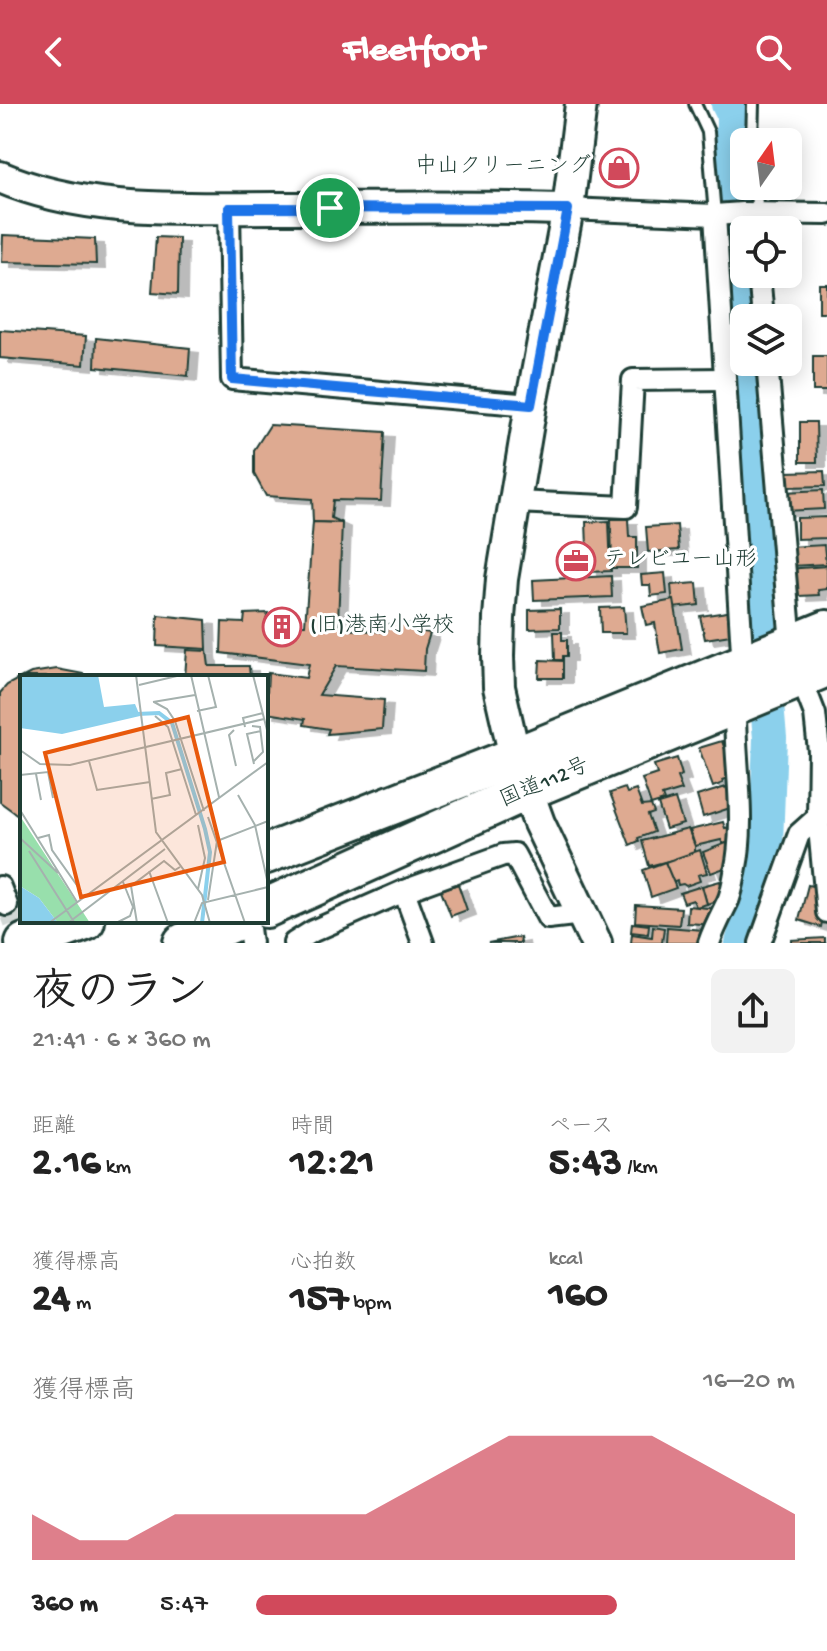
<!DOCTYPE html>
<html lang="ja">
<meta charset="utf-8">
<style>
:root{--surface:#fff;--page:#f2f2f2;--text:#222;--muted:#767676;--accent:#d1495b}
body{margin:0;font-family:"Gochi Hand","Klee One",sans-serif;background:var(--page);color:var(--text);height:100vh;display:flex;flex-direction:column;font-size:30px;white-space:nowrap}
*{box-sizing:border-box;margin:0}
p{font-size:26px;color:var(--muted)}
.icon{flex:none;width:44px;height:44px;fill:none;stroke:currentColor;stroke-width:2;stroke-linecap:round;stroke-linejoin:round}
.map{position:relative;height:839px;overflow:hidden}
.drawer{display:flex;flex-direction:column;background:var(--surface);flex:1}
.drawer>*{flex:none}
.needle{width:52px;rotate:14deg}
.fabs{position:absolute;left:730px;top:24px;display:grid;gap:16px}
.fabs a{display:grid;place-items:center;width:72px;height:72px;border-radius:12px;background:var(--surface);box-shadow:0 4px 20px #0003;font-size:40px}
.pin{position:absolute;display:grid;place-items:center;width:68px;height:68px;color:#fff;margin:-34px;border:4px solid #fff;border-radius:50%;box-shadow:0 2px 8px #0007}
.round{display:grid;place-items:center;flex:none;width:84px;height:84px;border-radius:12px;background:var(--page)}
.summary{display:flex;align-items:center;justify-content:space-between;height:136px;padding:0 32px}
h1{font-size:44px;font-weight:700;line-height:60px}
.metrics{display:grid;grid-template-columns:repeat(3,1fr);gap:12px;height:136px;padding:8px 32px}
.metrics div{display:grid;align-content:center}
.metrics b{font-size:40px;font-weight:700}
.metrics small{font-size:22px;font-weight:400}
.metrics p{font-size:22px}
.chart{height:224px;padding:16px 32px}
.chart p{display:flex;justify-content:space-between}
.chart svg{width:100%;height:144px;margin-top:8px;fill:var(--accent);opacity:.7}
ul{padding:0 32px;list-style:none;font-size:26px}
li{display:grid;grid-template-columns:128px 96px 1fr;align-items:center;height:60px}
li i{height:20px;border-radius:10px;background:var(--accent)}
header{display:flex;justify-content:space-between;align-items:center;height:104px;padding:0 32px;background:var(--accent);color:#fff;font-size:36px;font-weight:700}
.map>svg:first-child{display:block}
</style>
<header><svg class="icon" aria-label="back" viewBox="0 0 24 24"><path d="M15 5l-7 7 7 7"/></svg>Fleetfoot<svg class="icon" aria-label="search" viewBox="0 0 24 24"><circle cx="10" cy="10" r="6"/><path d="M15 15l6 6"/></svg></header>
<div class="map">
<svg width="827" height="839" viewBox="0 0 827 839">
<defs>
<filter id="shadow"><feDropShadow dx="9" dy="5" stdDeviation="0" flood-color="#0004"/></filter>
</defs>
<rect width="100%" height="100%" fill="#fff"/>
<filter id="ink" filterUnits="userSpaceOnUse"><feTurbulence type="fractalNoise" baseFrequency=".0125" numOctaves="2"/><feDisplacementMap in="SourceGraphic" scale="16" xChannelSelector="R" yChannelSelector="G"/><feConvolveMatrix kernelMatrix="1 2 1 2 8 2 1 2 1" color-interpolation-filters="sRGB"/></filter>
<g filter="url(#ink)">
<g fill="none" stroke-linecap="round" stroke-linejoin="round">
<path stroke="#8bd0ec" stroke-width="34" d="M728 0 733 10 732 83 757 491 770 634 765 765 742 839"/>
</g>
<g fill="#deaa91" stroke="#1f3d34" stroke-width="2" filter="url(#shadow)">
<path d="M3 131 95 135 96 160 2 158Z"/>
<path d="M156 133 179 134 178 190 152 188Z"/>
<rect x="819" y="180" width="8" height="28"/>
<path d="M0 226 86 232 84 261 0 254Z"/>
<path d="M96 234 190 244 188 272 95 263Z"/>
<rect x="813" y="252" width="14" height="35"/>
<path d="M800 318H816L817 358H800Z"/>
<path d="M270 321 385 328 381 397 333 396 331 414 342 419 313 418 312 395 266 392 254 370V346Z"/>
<path d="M824 367 825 382 787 383 786 368Z"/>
<path d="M823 386 824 405 785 407 784 388Z"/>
<path d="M827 413V434L797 435V414Z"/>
<path d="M611 415H628L629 433H637V464H612Z"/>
<path d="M609 417 611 467 588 468 586 418Z"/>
<path d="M313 418 342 419 338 519 343 525 386 528 389 520H412L411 526 430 529 425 545 424 567 336 562 319 591 384 596 382 625 327 630 329 625 304 621 305 615 266 609 268 569 306 574 309 560 221 549 222 518 244 519 245 510 268 509 265 521H305Z"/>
<path d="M677 421 679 446 648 448 646 423Z"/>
<path d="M824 441 826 460 791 462 789 443Z"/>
<path d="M827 462V485L818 486 819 491 799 492 797 480 788 481 787 465Z"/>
<path d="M665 469 667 490 651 492 650 481H642L641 471Z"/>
<path d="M611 472 612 493 534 496 533 476Z"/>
<path d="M697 479 699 501 673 504 671 481Z"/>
<path d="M674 496 682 545 660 549 655 519 646 521 642 502Z"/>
<path d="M624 503 626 529H601L600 504Z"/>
<path d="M560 505V524L529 525V506Z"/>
<path d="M734 507 737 530 705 535 700 512Z"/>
<path d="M158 511 206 516 207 545 157 542Z"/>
<path d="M554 528H562V536H567V552H563V556H555Z"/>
<path d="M187 546 207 547 209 562H249L250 573H185Z"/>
<path d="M540 556 563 557V574H539Z"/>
<path d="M57 565 83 570 88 573H23L31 569Z"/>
<path d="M22 573V714L0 698V589L7 581Z"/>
<path d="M722 637 734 672 722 676 723 679 713 683 699 644Z"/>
<path d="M677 654 682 671 677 673 682 686 662 692 664 697 651 701 642 675 657 670 654 661Z"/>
<path d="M726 683 733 703 703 713 697 692Z"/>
<path d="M625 684 627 689 636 686 642 702 651 701 654 709 648 711 654 728 638 734 639 737 630 741 610 689Z"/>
<path d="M675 695 683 720 666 725 658 700Z"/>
<path d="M723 718 725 724 736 722 739 736 723 740 721 736 695 742 690 726Z"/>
<path d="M688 725 695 742V750L649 762 642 737Z"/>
<path d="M729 738 738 759 711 769 703 748Z"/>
<path d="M700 746 707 769 698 771 700 777 686 782 683 780 678 781 677 777 672 779 665 758Z"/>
<path d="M665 758 676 784 651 793 643 766Z"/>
<path d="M720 777 727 799 716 803 715 797 707 800 702 782Z"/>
<path d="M458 780 467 806 451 812 441 786Z"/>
<path d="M808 781 825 785 824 809 821 823 799 816Z"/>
<path d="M702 782 707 800 696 803 693 796 684 799 680 789Z"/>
<path d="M636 801 681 804 679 821 635 818Z"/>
<path d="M688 802 717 805 715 821 687 819Z"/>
<path d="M632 819 649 821 648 830 631 828Z"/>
<path d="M653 822 664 824 662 839H631L632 830 652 833Z"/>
<path d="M667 823 703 826 702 839H666Z"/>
<path d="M520 833 521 839H488Z"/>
<path d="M825 834V839H791V836Z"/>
</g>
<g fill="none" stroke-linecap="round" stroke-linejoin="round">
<path stroke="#d2d8d6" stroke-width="20" stroke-dasharray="20 10" stroke-linecap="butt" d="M7 801 22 839"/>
<defs>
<g id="lane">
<path d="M695 0 708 28 715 111"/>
<path d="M752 38 753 0"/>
<path d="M755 82 758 109"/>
</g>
<g id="street">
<path d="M229 104 232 275 531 301"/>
<path d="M568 105 715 111 742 109 827 110"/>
<path d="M715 111 742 548 738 563"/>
<path d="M759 170 763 214"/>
<path d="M767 258 791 540"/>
<path d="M515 398 626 403 633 276 724 275"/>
<path d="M801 574 815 610 819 647 818 713 827 808"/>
<path d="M0 783 7 801"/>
<path d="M404 787 423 839"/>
<path d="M248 817 251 839"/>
<path d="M294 839 313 827 404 787 503 751 514 750 548 814 583 810"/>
<path d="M709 839C714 824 720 813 727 799 732 790 734 774 736 763 746 713 734 653 735 601"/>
<path d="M760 839 799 730 818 713 827 711"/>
</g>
<g id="secondary">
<path d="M581 0 568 105 531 301 502 475 499 514 498 552 499 583 515 653 539 719 596 839"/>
<path d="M0 73C86 110 184 104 276 104 373 104 470 102 568 105"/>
</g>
<g id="highway">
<path d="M266 750 515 653 827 526"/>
<path d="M266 804 528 686 827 563"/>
<path d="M25 839 85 817"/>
<path d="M183 839 236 817"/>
</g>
</defs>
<use href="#lane" stroke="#1f3d34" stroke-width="16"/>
<use href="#street" stroke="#1f3d34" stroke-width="26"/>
<use href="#secondary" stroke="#1f3d34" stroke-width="36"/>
<use href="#highway" stroke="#1f3d34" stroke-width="44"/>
<use href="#lane" stroke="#fff" stroke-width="10"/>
<use href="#street" stroke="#fff" stroke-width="20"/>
<use href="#secondary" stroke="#fff" stroke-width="30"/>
<use href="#highway" stroke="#fff" stroke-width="38"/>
</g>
</g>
<g fill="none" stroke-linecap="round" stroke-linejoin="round" filter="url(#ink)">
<defs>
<path id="route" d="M229 104 568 105 531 301 232 275Z"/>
</defs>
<use href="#route" stroke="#fff" stroke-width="16"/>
<use href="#route" stroke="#1a73e8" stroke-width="10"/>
</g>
<defs>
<symbol id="shop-ring" viewBox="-11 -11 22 22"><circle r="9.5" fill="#fff" stroke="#d1495b" stroke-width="1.5"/><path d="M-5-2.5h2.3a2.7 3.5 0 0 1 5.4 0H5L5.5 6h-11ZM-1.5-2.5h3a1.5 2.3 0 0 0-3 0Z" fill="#d1495b"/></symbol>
<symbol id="office-ring" viewBox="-11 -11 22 22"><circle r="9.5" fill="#fff" stroke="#d1495b" stroke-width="1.5"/><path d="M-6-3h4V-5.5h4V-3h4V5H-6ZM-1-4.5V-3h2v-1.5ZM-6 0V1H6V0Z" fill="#d1495b"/></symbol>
<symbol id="building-ring" viewBox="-11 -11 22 22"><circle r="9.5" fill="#fff" stroke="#d1495b" stroke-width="1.5"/><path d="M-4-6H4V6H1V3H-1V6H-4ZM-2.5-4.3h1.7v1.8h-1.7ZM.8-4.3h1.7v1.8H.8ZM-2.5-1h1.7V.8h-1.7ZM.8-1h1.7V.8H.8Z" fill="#d1495b"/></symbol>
</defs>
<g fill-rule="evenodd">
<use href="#shop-ring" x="597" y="42" width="44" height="44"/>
<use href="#office-ring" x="554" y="435" width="44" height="44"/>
<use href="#building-ring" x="260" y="501" width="44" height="44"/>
</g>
<g text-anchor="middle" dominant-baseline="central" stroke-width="6" stroke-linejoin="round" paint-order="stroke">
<g font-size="22" fill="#1f3d34" stroke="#fff" text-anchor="start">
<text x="591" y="64" text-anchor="end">中山クリーニング</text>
<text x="604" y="457">テレビユー山形</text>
<text x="310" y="523">(旧)港南小学校</text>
</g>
<g font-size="22" fill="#1f3d34" stroke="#fff">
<text transform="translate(545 680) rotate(-23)">国道112号</text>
</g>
</g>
<g transform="translate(20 571)">
<rect width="248" height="248" fill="#fff"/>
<path d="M0 141 70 248H38L19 223 0 211Z" fill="#98dfac"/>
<path d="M0 0H78L84 32 115 29 120 41 42 59 0 53ZM0 211 19 223 38 248H0Z" fill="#8bd0ec"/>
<path fill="none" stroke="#8bd0ec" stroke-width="4" d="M117 39 139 38 152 48 185 154 190 177 182 248"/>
<path fill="none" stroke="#a5b1ae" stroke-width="2" d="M116 0 136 157 182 220 190 248M171 0 199 122M233 0 248 59M119 10 161 0M133 27 175 20M134 27 147 34 155 46 184 136M177 36 196 32 188 0M135 41 148 52 176 140M232 51 240 52 243 77 234 86M225 52 223 43 243 38M214 55 209 60 216 91M0 75 20 89 50 90 244 44M69 86 77 115 130 107M234 89 227 59 241 56M16 99 21 125M0 100 28 97 33 123M218 120 235 150 248 209M131 124 150 120 146 98 162 94M0 135 57 227M188 142 225 248M178 150 185 183 178 214M0 163 38 198M18 163 29 160 32 175 61 216M197 166 248 146M9 176 54 247M129 196 148 248M188 225 197 166M29 248 248 87M48 248 145 174M96 248 110 241 113 232 103 207M117 248 111 211 144 186 155 195 160 192M174 248 182 228 248 212"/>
<path fill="#e8590c" fill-opacity="0.15" stroke="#e8590c" stroke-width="4" d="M168 42 204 187 61 222 25 78Z"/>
<rect width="248" height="248" fill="none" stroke="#1f3d34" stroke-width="4"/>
</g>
</svg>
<div class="fabs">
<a><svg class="needle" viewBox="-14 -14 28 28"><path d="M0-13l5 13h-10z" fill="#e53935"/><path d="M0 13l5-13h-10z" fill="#767676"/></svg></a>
<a><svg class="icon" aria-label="locate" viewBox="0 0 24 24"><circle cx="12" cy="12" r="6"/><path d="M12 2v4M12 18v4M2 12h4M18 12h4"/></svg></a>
<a><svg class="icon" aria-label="layers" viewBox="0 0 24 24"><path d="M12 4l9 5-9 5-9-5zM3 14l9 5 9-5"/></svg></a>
</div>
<div class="pin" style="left:330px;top:104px;background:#1e9e55"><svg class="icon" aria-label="arrive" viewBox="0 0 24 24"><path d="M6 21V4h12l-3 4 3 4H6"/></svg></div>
</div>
<section class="drawer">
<div class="summary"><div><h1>夜のラン</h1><p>21:41 · 6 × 360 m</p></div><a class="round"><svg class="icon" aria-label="share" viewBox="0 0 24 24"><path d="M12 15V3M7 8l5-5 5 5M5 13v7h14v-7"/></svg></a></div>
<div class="metrics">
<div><p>距離</p><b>2.16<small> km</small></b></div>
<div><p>時間</p><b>12:21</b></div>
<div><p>ペース</p><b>5:43<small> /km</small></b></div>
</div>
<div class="metrics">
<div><p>獲得標高</p><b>24<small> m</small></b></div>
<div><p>心拍数</p><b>157<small> bpm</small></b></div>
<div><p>kcal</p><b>160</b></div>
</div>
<div class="chart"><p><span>獲得標高</span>16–20 m</p>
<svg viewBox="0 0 160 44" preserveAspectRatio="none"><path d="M0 44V30L10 38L20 38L30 30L40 30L50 30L60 30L70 30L80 22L90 14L100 6L110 6L120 6L130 6L140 14L150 22L160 30V44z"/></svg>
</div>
<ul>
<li><b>360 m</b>5:47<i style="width:67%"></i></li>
</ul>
</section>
